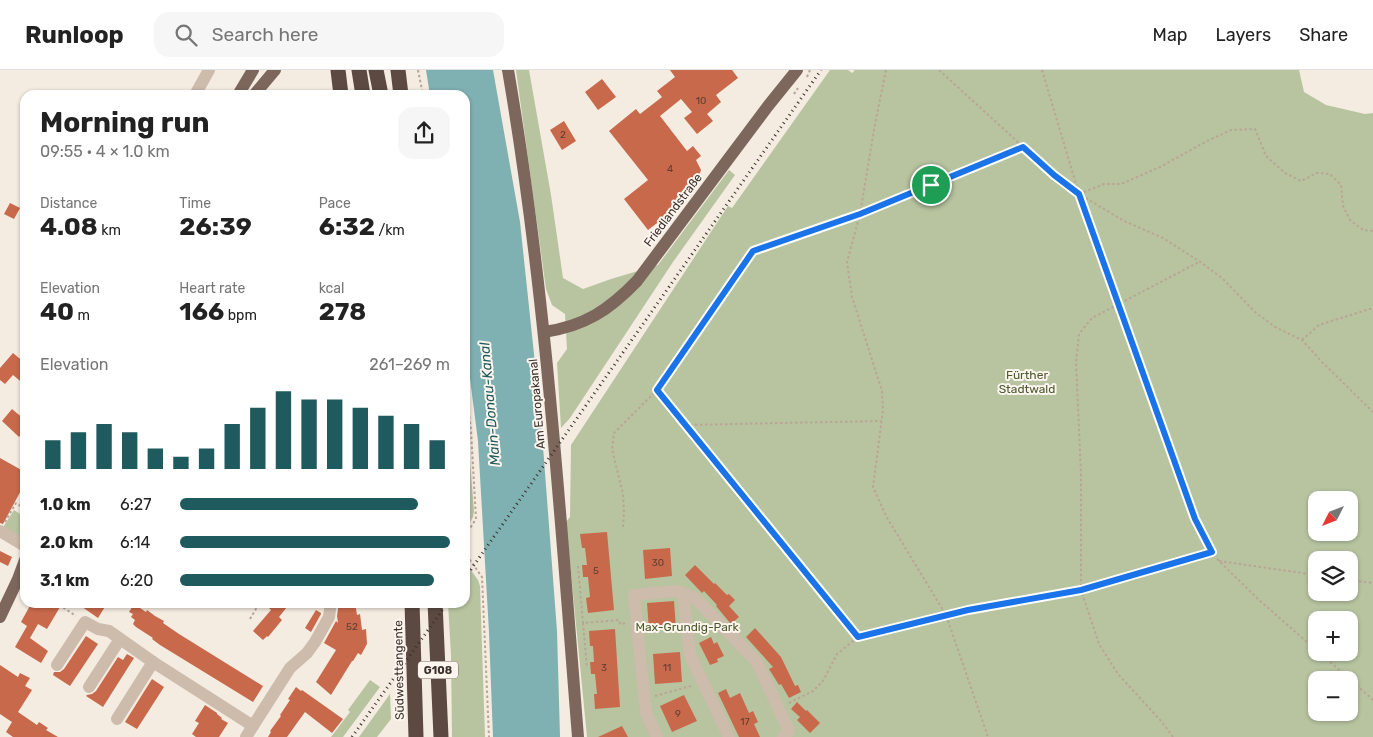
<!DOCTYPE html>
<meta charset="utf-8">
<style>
:root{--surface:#fff;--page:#f6f6f6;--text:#222;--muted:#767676;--line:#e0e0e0;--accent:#1f5a5e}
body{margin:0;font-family:Rubik,sans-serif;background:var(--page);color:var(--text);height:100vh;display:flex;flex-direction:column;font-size:19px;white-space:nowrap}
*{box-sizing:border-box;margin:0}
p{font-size:16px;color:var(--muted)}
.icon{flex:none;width:28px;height:28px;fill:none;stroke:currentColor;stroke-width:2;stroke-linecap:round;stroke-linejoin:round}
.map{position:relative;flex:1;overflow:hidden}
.sheet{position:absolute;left:20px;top:20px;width:450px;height:518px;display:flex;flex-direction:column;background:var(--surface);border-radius:15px;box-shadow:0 1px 4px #0004}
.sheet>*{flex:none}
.needle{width:32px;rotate:228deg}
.tools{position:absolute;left:1308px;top:421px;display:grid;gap:10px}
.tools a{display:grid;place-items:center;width:50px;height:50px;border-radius:10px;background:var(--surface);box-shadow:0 1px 4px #0004;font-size:25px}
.pin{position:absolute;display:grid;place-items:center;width:42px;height:42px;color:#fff;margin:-21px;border:2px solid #fff;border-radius:50%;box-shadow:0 1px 5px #0007}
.round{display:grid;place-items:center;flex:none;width:52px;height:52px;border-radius:15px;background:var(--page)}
.head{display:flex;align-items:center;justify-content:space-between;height:85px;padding:0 20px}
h1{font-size:28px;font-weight:700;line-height:38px}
.stats{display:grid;grid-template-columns:repeat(3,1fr);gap:8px;height:85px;padding:5px 20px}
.stats div{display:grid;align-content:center}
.stats b{font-size:25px;font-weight:700}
.stats small{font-size:14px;font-weight:400}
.stats p{font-size:14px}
.chart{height:140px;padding:10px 20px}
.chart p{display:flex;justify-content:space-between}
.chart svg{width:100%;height:90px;margin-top:5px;stroke:var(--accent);stroke-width:6}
ul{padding:0 20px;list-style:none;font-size:16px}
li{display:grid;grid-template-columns:80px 60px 1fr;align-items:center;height:38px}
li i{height:12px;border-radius:6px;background:var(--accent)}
header{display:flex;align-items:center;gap:30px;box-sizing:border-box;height:70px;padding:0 25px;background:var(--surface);border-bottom:1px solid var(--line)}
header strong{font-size:24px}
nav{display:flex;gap:28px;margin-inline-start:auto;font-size:18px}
.search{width:350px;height:45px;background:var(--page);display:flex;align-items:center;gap:12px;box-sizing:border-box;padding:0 18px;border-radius:15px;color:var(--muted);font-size:19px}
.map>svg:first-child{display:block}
</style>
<header>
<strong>Runloop</strong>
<div class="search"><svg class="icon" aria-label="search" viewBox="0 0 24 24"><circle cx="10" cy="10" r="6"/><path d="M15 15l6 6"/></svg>Search here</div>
<nav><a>Map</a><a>Layers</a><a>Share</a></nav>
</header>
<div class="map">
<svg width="1373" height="667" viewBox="0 0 1373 667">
<rect width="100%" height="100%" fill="#f4ebe1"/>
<g fill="#b8c4a0" fill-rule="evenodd">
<path d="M516 0H529L551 125 563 208 583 219 611 209 658 195 729 100 735 105 673 192 570 348 561 358 557 293 567 279 565 244 552 235 546 219Z"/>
<path d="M830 0H848L852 3 855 0H1299L1304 22 1326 35 1365 44 1373 43V667H587L566 452 570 447 571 375 728 136 732 138ZM1316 430H1349V462H1316ZM1316 490H1349V522H1316ZM1316 550H1349V582H1316ZM1316 610H1349V642H1316Z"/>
<path d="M465 371 469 379 474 441 473 447 465 461Z"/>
<path d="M14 440 20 444 22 440 25 442V456L21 470 2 459Z"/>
<path d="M465 492 478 510 480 516 485 667H452L451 585 448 533 465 532Z"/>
<path d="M370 610 380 617 343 667H331L350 642 348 640Z"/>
<path d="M390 624 391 649 377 667H359Z"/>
</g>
<path fill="#7fb0b2" d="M426 0H493L520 152 541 350 557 561 560 667H493L489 562 478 371 465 270V25H430Z"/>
<g fill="#c8694b">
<path d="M670 0H732L738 8 716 25 721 32 707 44 713 51 697 64 684 48 692 42 681 29 660 46 687 81 693 76 701 86 696 90 701 100 700 103 674 140 648 160 624 129 648 110 609 61 636 39 640 44 662 27 657 21 675 7Z"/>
<path d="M602 9 616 27 598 40 585 22Z"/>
<path d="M564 51 576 71 562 80 550 60Z"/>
<path d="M10 133 20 138 14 149 4 144Z"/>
<path d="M13 283 25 293V315L13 305 5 314 0 310V298Z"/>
<path d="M12 339 25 350V366L21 364 19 367 2 351Z"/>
<path d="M0 388 25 402V413L3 454 0 453Z"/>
<path d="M607 462 614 540 588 543 586 528 590 527 588 507H583L582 495H587L585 478H582L580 464Z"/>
<path d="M670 478 672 506 645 509 643 480Z"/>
<path d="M0 481 12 487 8 496 0 492Z"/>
<path d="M695 495 714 514 715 513 727 525 729 524 735 530 729 536 739 547 731 554 716 536 717 535 704 521 702 523 685 505Z"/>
<path d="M674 531 676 559 649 561 647 533Z"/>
<path d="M32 532H37L45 538 48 532H63L47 559 38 554 30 568 48 581 41 593 15 577 27 556 21 552Z"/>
<path d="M75 532H108L98 548Z"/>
<path d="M272 532H291L279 547 282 550 268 567 267 566 263 570 253 561 271 540 268 537Z"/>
<path d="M339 532H355L357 545 360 544 362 560 366 559 367 574 361 585 358 583 353 591H352L331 625 316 612 336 580 324 573 336 551 338 553 337 546Z"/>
<path d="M134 534 146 542 147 540 155 546 164 551 163 553 179 564 263 616 253 632 160 575 152 569 153 568 136 557 133 554 135 550 131 547 133 544 129 542Z"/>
<path d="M316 540 321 543V544L311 562 305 558Z"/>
<path d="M755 558 781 587 795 616 798 615 801 622 789 628 781 614 779 615 769 599 773 597 746 567Z"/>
<path d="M615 559 620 637 595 639 594 624H597L595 604H591L590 592H594L593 576H590L589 561Z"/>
<path d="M86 566 98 574 70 616 53 605 54 602H60L64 599Z"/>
<path d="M711 567 714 574 717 572 724 586 717 589 718 592 710 595 699 573Z"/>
<path d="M680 582 682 612 655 614 653 584Z"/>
<path d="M127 584 134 588 103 637 86 626 87 625 92 624 96 621 118 587 123 590Z"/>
<path d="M0 595 18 607 20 603 30 608 25 616 32 620 18 642 37 655 39 652 48 658 46 660 58 667H13L6 662 12 652 0 644Z"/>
<path d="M152 609 164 617 137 659 125 652Z"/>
<path d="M296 617 301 621 302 620 343 649 332 663 305 642 287 667H268L271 662 270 661 281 646 280 645 290 630 288 629Z"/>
<path d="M726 619 730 628 740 623 749 643 753 641 758 652 754 654 760 667H739L718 623Z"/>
<path d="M684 625 697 651 672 662 660 636Z"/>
<path d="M797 632 806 641 807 640 820 653 810 663 797 650 800 647 791 639Z"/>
<path d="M205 635 217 643V644L222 648 221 649 228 653 219 667H196L192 664 199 653 195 651Z"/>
<path d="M622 656 628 667H598Z"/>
</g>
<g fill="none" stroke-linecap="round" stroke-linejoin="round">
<g stroke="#b9a596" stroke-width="2" stroke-dasharray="2.5 2.5" stroke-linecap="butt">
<path d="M418 0 423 25"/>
<path d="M886 0 875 54 860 144 847 192 852 227 882 321 883 340 873 417 886 446 946 545 988 667"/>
<path d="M939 0 1054 105 1079 124 1124 151 1163 168 1202 193 1223 209 1255 242 1275 257 1302 270 1322 292 1373 342"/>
<path d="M1042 0 1079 124 1195 449 1212 482 1219 491 1258 529 1316 580"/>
<path d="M807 7 810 0"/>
<path d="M794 24 798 18"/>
<path d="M1023 77 860 144 753 181 657 320 858 567 968 539 1081 520 1212 482"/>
<path d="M1079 124 1104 114H1121L1160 97 1207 71 1231 60 1255 59 1266 86 1285 103 1301 111 1317 103 1330 104 1341 115 1343 136 1350 150 1363 160 1373 161"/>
<path d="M1302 270 1319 255 1373 238"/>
<path d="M465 312 471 360 476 449 465 466"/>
<path d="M685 355 881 351"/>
<path d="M5 452 16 433 25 439"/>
<path d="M623 457 624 442 623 424 612 379 614 363 657 320"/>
<path d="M465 481V483L482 507 489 667"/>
<path d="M1219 491 1316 505"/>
<path d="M578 496 583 553 619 550 620 554 627 553"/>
<path d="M1349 510 1373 513"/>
<path d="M55 532 76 546"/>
<path d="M250 549 260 532"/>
<path d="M583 553 587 598"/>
<path d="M1319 582 1373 630"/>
<path d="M655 626 691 616"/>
<path d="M789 633 813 621 823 611 837 584 858 567"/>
<path d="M1173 667 1161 651 1118 604 1099 574 1081 520V404L1076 292 1079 264 1092 248 1199 192"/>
</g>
<g stroke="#cdbbac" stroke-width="12">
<path d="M195 25 209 0"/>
<path d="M0 461 25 476"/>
<path d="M683 523 695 528 757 592 789 661 783 667"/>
<path d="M57 595 85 552 98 559 109 561 153 592 253 656"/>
<path d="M89 617 120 569"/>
<path d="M117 649 153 592"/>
<path d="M246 667 290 598 307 583 315 572 329 547 331 532"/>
<path d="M657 667 646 643 634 525 676 521 683 523 690 585 729 667"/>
</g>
<g stroke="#7d675c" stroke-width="12">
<path d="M508 0C546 221 560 444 578 667"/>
<path d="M238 25 253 0"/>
<path d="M254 25 275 0"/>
<path d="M544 262C585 256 609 240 637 211L768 36 797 0"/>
<path d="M0 547 18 509 25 490"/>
</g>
<g stroke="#5c4a42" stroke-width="15">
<path d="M338 0 341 25"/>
<path d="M359 0 363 25"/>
<path d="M376 0 381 25"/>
<path d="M398 0 401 25"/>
<path d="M412 532 416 667"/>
<path d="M435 532 441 667"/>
</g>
<g stroke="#3b302b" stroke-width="3" stroke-dasharray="1 4" stroke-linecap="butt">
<path d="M465 508 821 0"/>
<path d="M352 667 448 532"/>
</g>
</g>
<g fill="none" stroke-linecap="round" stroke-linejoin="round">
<defs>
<path id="route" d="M1023 77 1054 105 1079 124 1195 449 1212 482 1081 520 968 540 858 567 657 320 753 181 860 144Z"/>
</defs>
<use href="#route" stroke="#fff" stroke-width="10"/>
<use href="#route" stroke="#1a73e8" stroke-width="6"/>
</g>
<g text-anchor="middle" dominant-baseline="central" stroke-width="4" stroke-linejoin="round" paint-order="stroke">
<g font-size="10" fill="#5e3e33">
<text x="701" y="31">10</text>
<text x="563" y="65">2</text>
<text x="670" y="99">4</text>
<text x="658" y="493">30</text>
<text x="596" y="501">5</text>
<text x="352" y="557">52</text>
<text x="604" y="598">3</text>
<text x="667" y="598">11</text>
<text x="678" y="644">9</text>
<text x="745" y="652">17</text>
</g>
<rect fill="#fbf5ee" stroke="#756b66" stroke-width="1" x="418" y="591.5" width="40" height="17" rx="4"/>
<g font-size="11" font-weight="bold" fill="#3b302b">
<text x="438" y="600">G108</text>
</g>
<g font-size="12" fill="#3b302b" stroke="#fbf5ee">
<text transform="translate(673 140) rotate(-53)">Friedlandstraße</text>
<text transform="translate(537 334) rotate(-95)">Am Europakanal</text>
<text transform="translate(399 600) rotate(-91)">Südwesttangente</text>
</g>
<g font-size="12" fill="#4a5a2e" stroke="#fbf5ee">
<text x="1027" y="305">Fürther<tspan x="1027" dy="14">Stadtwald</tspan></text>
<text x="687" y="557">Max-Grundig-Park</text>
</g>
<g font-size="14" font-style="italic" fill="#1f5a5e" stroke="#fbf5ee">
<text transform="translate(490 334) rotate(-95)">Main-Donau-Kanal</text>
</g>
</g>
</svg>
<div class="tools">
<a><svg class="needle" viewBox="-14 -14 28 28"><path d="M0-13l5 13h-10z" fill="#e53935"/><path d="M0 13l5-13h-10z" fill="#767676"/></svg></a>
<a><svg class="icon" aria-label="layers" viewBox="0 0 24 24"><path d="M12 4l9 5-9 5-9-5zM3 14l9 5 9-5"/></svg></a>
<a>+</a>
<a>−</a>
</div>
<div class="pin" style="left:931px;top:115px;background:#1e9e55"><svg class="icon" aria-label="arrive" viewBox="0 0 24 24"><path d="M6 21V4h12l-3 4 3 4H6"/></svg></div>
<section class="sheet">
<div class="head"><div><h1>Morning run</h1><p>09:55 · 4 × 1.0 km</p></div><a class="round"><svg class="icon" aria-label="share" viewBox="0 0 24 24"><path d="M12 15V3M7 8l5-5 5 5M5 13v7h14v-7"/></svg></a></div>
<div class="stats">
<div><p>Distance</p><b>4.08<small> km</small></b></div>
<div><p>Time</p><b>26:39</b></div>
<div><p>Pace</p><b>6:32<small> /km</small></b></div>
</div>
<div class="stats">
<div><p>Elevation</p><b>40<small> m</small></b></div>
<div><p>Heart rate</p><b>166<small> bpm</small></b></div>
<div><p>kcal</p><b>278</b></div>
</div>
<div class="chart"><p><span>Elevation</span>261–269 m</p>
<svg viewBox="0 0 160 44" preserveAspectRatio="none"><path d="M5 44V30M15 44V26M25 44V22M35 44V26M45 44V34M55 44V38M65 44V34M75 44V22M85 44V14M95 44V6M105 44V10M115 44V10M125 44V14M135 44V18M145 44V22M155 44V30"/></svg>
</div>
<ul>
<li><b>1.0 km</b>6:27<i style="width:88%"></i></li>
<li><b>2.0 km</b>6:14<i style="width:100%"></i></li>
<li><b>3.1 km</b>6:20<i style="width:94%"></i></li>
</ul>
</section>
</div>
